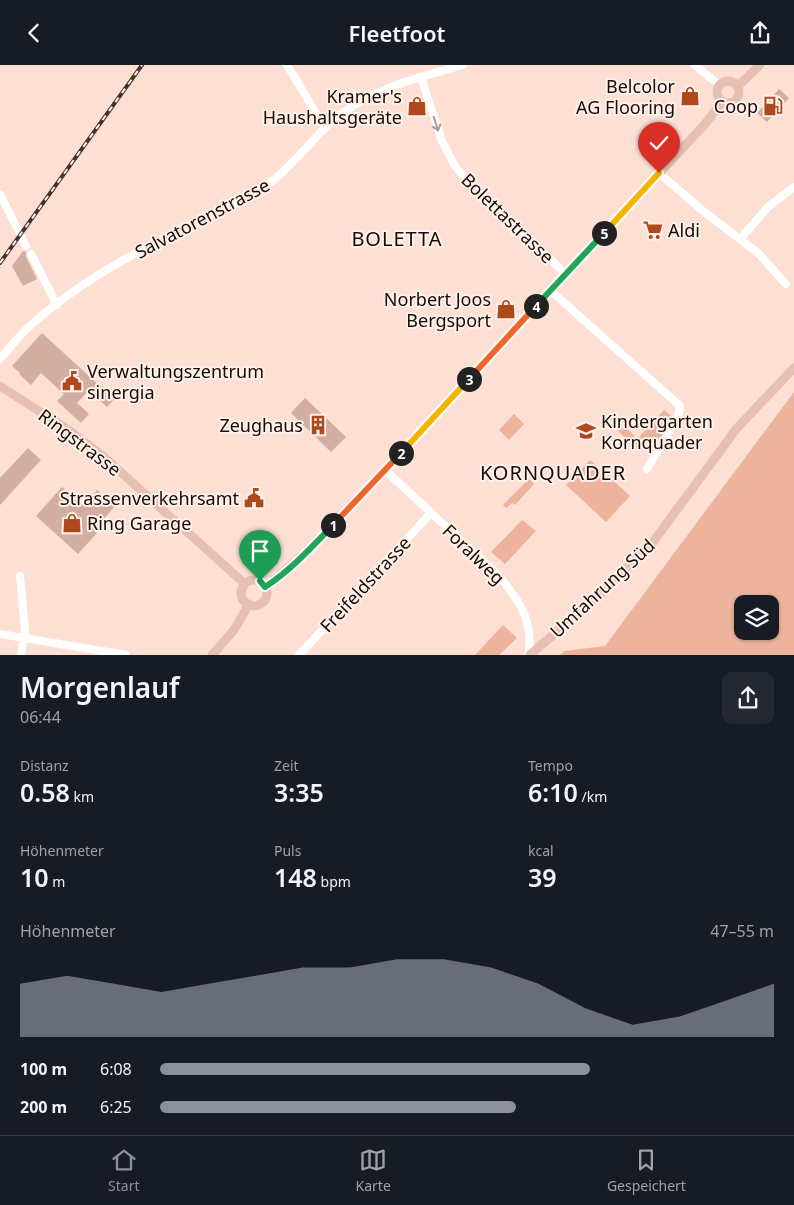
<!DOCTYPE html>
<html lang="de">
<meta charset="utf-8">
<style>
:root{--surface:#171b24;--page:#242831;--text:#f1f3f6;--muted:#9ea1a6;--line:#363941;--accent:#8c9099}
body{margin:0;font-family:"Noto Sans",sans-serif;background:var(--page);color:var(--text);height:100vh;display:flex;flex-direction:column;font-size:19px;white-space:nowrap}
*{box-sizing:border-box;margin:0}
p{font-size:16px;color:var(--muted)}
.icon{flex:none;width:28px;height:28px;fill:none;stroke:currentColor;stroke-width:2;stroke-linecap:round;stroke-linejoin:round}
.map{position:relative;height:590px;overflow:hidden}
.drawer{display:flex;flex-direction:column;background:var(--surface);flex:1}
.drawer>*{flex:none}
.tools{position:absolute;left:734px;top:530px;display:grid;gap:10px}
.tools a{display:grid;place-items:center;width:45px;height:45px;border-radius:10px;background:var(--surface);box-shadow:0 1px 4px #0004;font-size:25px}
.pin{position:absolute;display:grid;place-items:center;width:42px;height:42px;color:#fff;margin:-51px -21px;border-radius:50% 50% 50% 0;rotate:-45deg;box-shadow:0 0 5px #0007}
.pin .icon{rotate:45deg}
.km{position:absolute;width:25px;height:25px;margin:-12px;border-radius:50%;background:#222;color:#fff;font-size:14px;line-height:25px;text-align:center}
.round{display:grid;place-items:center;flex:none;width:52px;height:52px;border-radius:10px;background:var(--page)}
.headline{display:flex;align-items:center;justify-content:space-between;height:85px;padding:0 20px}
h1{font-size:28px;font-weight:600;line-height:38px}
.metrics{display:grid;grid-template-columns:repeat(3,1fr);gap:8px;height:85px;padding:5px 20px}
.metrics div{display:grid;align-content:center}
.metrics b{font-size:25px;font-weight:600}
.metrics small{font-size:14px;font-weight:400}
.metrics p{font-size:14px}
.chart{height:140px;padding:10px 20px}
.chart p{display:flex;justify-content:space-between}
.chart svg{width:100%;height:90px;margin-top:5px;fill:var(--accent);opacity:.7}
ul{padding:0 20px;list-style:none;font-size:16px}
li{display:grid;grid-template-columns:80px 60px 1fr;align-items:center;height:38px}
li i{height:12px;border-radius:6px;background:var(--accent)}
header{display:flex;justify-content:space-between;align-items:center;height:65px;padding:0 20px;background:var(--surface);font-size:22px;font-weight:600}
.tabs{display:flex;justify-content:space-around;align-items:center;height:70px;border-top:1px solid var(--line);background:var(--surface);font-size:14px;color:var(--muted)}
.tabs a{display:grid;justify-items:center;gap:2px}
.tabs .current{color:var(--accent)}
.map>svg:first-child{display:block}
</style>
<header><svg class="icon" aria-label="back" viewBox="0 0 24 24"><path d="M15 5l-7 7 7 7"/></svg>Fleetfoot<svg class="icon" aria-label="share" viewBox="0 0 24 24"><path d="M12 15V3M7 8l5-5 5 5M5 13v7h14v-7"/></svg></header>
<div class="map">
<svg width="794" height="590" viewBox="0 0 794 590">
<rect width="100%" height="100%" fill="#fddfd4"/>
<g fill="#eeb39d" fill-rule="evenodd">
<path d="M794 327V590H560L564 586 605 581ZM742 539H770V566H742Z"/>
<path d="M664 345 674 353 664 369 652 379 647 374 637 384 618 366 624 360 637 374Z"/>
<path d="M514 349 524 359 509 375 499 365Z"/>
<path d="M590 395 630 431 606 457 566 420Z"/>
<path d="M529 414 534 419 515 440 512 438 506 443 503 440Z"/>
<path d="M522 455 536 466 505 499 491 487Z"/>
<path d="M503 560 517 573 499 590H475Z"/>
</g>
<g fill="#d2aea1">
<path d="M779 24 789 33 767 57 757 48Z"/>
<path d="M23 186 26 187V192L37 214 23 221 12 201Z"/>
<path d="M42 268 114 334 107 342 89 325 77 338 89 349 81 358 57 336 64 329 41 308 31 320 19 309 20 308 12 301Z"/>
<path d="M305 333 346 372 331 387 291 348Z"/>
<path d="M28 383 41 395 0 440V413Z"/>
<path d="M62 422 83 441 97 425 115 441 94 465 97 468 78 489 36 451Z"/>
</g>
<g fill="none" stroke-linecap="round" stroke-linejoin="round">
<g stroke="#fff" stroke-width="8">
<path d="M287 0 325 63"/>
<path d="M695 0 719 20"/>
<path d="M421 12 442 76 455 101 470 119 566 209"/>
<path d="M659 108 703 146 758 188 786 219"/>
<path d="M0 129 26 181"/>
<path d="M740 174 768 142 794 122"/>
<path d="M31 189 57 240"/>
<path d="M550 225 680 341 678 352 647 404"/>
<path d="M0 294C10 283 19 270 31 260 72 223 127 191 177 167 204 153 233 142 258 126 289 107 308 77 335 54 372 23 418 13 463 0"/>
<path d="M385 405 497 509C518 533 535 558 528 590"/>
<path d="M20 511 25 565 21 590"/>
<path d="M0 569 126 590"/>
<path d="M299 590 431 448"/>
</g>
<g stroke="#e7c0b2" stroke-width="9">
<circle cx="728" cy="27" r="11"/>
<path d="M738 21 760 0"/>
<path d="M0 321 70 366 104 392 245 519"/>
<circle cx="254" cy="528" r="13"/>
<path d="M265 522 308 486 372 419 705 59 722 37"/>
<path d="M212 590 234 565 249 539"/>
<path d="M530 590 598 531 653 477 737 363 794 303"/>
</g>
<defs>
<path id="rail" d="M0 198 142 0"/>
</defs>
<use href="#rail" stroke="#42332e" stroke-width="4"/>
<use href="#rail" stroke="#fff0ea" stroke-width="2" stroke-dasharray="5.5" stroke-linecap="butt"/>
</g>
<defs><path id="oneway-shaft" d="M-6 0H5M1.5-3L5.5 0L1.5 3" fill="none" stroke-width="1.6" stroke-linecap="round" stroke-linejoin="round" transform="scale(1.25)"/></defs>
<use stroke="#a19d9b" href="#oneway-shaft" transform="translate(436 59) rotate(72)"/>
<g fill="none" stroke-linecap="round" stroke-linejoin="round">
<defs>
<path id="split-1" d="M260 516 265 522C291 505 312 482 333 460"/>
<path id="split-2" d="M333 460 401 388"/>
<path id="split-3" d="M401 388 469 314"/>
<path id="split-4" d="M469 314 536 241"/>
<path id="split-5" d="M536 241 604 168"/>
<path id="split-6" d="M604 168 659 108"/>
</defs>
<use href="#split-1" stroke="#fff" stroke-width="10"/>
<use href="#split-2" stroke="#fff" stroke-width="10"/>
<use href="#split-3" stroke="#fff" stroke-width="10"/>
<use href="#split-4" stroke="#fff" stroke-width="10"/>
<use href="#split-5" stroke="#fff" stroke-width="10"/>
<use href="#split-6" stroke="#fff" stroke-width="10"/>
<use href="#split-1" stroke="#22a559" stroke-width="6"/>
<use href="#split-2" stroke="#f0652b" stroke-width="6"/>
<use href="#split-3" stroke="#f5b400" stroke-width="6"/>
<use href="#split-4" stroke="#f0652b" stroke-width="6"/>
<use href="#split-5" stroke="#22a559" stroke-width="6"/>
<use href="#split-6" stroke="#f5b400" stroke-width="6"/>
</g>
<defs>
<symbol id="shop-bare" viewBox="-9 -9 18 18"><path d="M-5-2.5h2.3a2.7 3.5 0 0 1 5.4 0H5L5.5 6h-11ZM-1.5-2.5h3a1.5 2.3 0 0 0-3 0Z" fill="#ae481d" stroke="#fff0ea" stroke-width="2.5" paint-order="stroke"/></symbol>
<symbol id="fuel-bare" viewBox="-9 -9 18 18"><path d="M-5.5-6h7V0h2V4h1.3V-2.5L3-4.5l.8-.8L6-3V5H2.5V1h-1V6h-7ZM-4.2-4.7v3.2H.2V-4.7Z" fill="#ae481d" stroke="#fff0ea" stroke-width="2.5" paint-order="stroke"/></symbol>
<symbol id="supermarket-bare" viewBox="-9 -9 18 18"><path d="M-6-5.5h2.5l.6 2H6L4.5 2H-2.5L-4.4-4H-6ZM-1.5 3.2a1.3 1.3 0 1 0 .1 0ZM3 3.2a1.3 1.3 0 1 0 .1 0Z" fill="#ae481d" stroke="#fff0ea" stroke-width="2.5" paint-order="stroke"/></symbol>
<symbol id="civic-bare" viewBox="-9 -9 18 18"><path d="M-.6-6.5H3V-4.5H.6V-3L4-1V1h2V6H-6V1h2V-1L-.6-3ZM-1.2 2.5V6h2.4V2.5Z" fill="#ae481d" stroke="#fff0ea" stroke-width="2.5" paint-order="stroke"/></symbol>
<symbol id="building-bare" viewBox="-9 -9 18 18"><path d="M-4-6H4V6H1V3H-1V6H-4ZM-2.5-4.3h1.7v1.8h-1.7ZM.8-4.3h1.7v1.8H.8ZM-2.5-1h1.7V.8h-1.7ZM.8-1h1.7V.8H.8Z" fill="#ae481d" stroke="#fff0ea" stroke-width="2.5" paint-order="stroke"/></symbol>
<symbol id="school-bare" viewBox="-9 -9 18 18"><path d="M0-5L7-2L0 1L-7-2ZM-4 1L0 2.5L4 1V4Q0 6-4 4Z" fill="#ae481d" stroke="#fff0ea" stroke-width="2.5" paint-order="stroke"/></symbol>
</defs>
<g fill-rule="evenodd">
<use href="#shop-bare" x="676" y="17" width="28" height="28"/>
<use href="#shop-bare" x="403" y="27" width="28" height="28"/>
<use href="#fuel-bare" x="759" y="27" width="28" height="28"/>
<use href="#supermarket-bare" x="639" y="151" width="28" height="28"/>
<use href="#shop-bare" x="492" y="230" width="28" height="28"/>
<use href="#civic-bare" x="58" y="302" width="28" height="28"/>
<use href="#building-bare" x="304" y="346" width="28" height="28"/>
<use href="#school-bare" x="572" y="352" width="28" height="28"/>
<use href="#civic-bare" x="240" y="419" width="28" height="28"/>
<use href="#shop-bare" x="58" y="444" width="28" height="28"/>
</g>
<g text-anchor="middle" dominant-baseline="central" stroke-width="4" stroke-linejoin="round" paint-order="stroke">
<g font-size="18" fill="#150a06" stroke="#fff0ea" text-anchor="end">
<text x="675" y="21">Belcolor<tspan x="675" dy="21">AG Flooring</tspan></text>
<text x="402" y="31">Kramer's<tspan x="402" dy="21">Haushaltsgeräte</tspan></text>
<text x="758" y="41">Coop</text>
<text x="668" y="165" text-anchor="start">Aldi</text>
<text x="491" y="234">Norbert Joos<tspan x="491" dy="21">Bergsport</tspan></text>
<text x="87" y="306" text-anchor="start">Verwaltungszentrum<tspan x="87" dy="21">sinergia</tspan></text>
<text x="601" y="356" text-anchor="start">Kindergarten<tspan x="601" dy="21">Kornquader</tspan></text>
<text x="303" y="360">Zeughaus</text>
<text x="239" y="433">Strassenverkehrsamt</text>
<text x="87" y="458" text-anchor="start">Ring Garage</text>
</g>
<g font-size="18" fill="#150a06" stroke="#fff0ea">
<text transform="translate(202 153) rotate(-28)">Salvatorenstrasse</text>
<text transform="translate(508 153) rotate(44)">Bolettastrasse</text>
<text transform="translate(80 377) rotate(37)">Ringstrasse</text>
<text transform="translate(474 489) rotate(44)">Foralweg</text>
<text transform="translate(365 519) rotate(-47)">Freifeldstrasse</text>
<text transform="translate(602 523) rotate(-43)">Umfahrung Süd</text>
</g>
<g font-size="20" letter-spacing="1" fill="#150a06" stroke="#fff0ea">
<text x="397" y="173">BOLETTA</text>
<text x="553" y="407">KORNQUADER</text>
</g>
</g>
</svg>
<div class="tools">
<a><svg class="icon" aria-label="layers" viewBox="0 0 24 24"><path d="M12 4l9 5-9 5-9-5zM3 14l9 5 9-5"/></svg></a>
</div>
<div class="pin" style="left:260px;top:516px;background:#1e9e55"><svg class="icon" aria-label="arrive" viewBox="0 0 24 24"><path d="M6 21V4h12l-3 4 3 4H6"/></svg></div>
<div class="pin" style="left:659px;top:108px;background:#d93025"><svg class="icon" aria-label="check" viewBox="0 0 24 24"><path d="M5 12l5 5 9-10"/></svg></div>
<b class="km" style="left:333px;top:460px">1</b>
<b class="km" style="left:401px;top:388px">2</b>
<b class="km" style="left:469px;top:314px">3</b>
<b class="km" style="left:536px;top:241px">4</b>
<b class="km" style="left:604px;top:168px">5</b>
</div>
<section class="drawer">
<div class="headline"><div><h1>Morgenlauf</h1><p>06:44</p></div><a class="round"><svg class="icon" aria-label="share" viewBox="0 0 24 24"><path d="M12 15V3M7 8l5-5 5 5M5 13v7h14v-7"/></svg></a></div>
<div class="metrics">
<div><p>Distanz</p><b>0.58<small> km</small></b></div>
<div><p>Zeit</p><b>3:35</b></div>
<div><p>Tempo</p><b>6:10<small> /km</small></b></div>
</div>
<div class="metrics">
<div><p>Höhenmeter</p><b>10<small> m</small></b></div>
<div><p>Puls</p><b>148<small> bpm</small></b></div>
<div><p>kcal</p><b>39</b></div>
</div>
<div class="chart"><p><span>Höhenmeter</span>47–55 m</p>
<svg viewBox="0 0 160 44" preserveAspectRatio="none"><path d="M0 44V18L10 14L20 18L30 22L40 18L50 14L60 10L70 10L80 6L90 6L100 10L110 18L120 30L130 38L140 34L150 26L160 18V44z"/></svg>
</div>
<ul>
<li><b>100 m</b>6:08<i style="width:70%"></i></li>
<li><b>200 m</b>6:25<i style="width:58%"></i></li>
</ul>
</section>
<nav class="tabs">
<a class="current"><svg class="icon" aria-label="home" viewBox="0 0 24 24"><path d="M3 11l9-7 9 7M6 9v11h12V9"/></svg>Start</a>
<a><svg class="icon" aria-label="map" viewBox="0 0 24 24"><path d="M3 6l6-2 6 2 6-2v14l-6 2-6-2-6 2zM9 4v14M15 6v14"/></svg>Karte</a>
<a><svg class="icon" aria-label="saved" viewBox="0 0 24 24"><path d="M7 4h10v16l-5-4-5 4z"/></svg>Gespeichert</a>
</nav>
